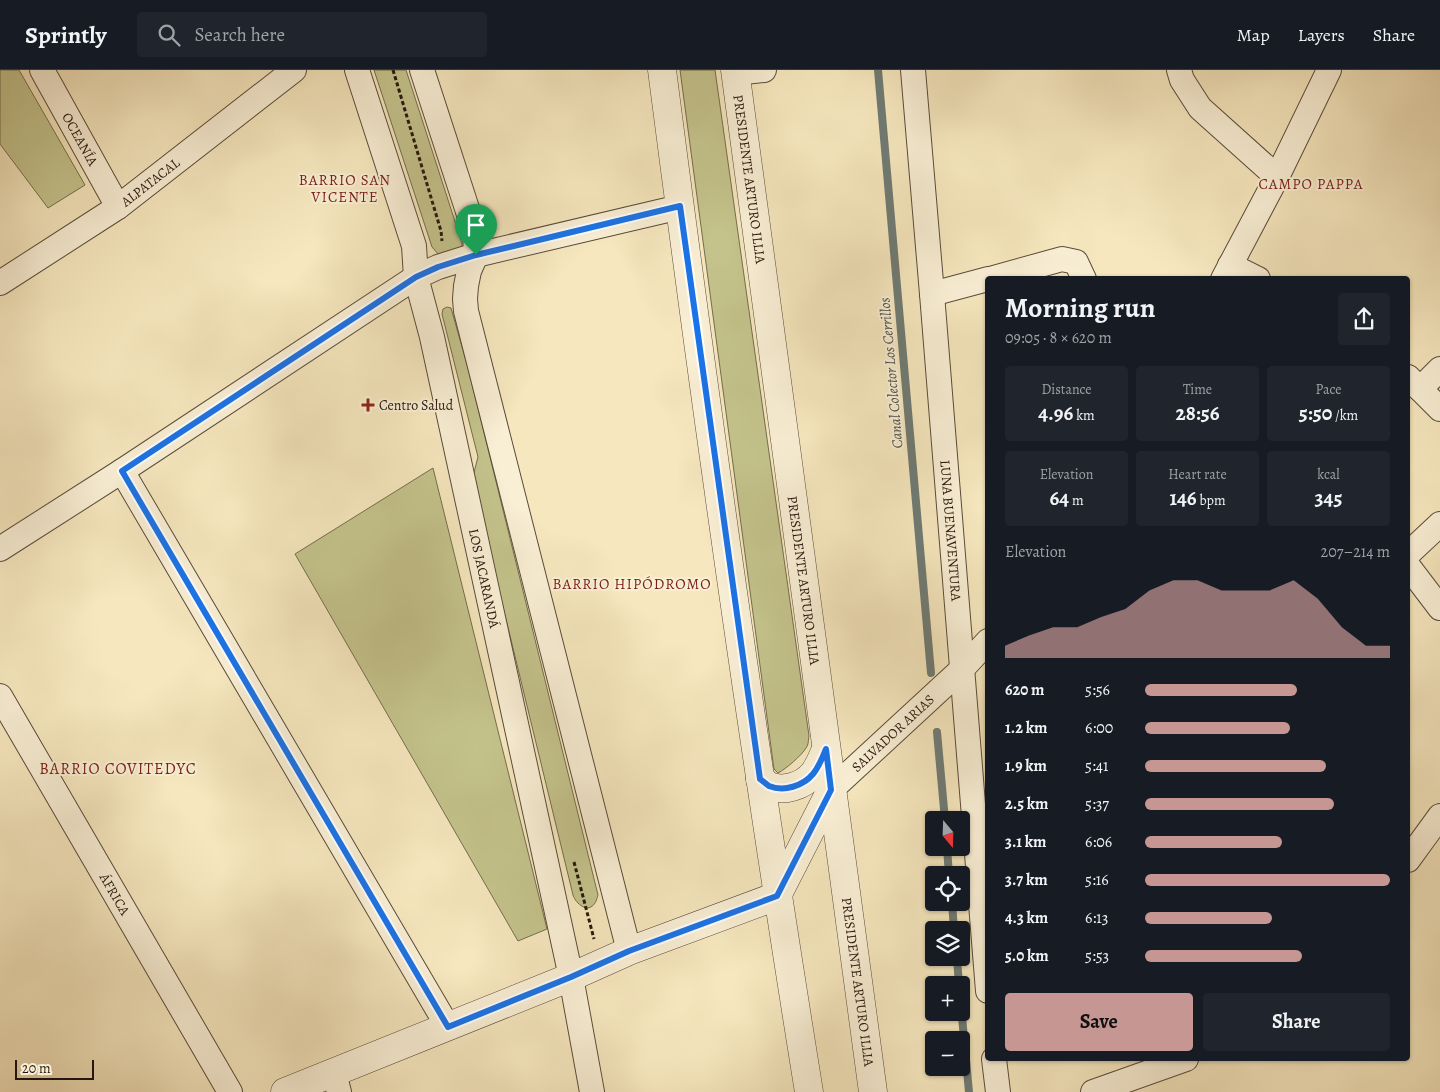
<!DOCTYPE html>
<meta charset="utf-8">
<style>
:root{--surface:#171b24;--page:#20242c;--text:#f1f3f6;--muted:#9ea1a6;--line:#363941;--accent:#c59692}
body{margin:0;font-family:Alegreya,serif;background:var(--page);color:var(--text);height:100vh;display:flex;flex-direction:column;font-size:19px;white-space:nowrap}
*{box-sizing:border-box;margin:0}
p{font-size:16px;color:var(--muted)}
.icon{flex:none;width:28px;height:28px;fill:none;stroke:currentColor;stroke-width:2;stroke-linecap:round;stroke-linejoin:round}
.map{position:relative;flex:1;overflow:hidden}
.side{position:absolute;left:985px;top:206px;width:425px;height:785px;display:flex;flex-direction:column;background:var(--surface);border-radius:5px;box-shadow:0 1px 4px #0004}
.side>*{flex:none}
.needle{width:32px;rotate:161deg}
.controls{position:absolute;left:925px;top:741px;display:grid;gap:10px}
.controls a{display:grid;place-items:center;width:45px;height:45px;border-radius:5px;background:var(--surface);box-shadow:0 1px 4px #0004;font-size:25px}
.scale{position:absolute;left:15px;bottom:12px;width:79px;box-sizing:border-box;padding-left:5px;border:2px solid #26170e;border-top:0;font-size:14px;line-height:18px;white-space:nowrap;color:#26170e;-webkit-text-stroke:4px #f9efd5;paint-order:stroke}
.pin{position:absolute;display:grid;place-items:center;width:42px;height:42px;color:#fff;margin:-51px -21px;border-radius:50% 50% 50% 0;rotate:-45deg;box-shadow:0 0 5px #0007}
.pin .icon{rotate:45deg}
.round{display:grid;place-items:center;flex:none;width:52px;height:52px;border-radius:5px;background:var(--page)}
.head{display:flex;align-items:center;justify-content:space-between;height:85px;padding:0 20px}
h1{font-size:28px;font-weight:700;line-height:38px}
.stats{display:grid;grid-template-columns:repeat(3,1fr);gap:8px;height:85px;padding:5px 20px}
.stats div{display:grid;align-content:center;border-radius:5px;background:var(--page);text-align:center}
.stats b{font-size:21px;font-weight:700}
.stats small{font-size:14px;font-weight:400}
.stats p{font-size:14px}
.chart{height:140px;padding:10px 20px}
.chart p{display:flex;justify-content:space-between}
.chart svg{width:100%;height:90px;margin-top:5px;fill:var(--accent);opacity:.7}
.action{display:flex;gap:10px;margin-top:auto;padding:10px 20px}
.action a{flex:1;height:58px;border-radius:5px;background:var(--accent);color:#111;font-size:20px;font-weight:700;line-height:58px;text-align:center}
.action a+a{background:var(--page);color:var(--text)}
ul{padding:0 20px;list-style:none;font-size:16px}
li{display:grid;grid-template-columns:80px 60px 1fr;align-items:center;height:38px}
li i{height:12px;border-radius:6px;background:var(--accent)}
header{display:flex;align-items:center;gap:30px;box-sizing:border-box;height:70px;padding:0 25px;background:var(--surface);border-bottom:1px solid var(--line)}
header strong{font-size:24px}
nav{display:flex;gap:28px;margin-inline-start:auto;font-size:18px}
.search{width:350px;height:45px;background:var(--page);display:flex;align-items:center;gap:12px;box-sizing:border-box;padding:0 18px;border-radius:5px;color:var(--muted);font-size:19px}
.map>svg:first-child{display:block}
</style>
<header>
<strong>Sprintly</strong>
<div class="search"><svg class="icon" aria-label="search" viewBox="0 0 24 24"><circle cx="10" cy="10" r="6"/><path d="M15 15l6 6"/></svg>Search here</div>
<nav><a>Map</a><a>Layers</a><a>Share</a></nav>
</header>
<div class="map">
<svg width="1440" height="1022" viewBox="0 0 1440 1022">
<rect width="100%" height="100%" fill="#f6e7be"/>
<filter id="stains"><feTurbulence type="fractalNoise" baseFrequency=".004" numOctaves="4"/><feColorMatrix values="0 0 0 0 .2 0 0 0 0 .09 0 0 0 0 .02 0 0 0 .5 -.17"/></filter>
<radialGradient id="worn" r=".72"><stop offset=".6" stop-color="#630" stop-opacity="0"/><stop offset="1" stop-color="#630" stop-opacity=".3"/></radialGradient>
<g fill="#c4c38c" stroke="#756d4d">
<path d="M0 0H19L85 115 48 138 0 74Z"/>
<path d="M374 0H406L460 167 462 175 461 179 439 185 432 177Z"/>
<path d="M680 0H715L809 666C808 670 809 674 806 678 802 685 786 699 778 703L774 699 773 692Z"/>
<path d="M447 237 451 238 468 298 598 825C598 825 596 832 595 833 588 844 576 834 573 825L478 434 472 410 478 387 442 244 443 239Z"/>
<path d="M433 398 547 859 518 871 295 484Z"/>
</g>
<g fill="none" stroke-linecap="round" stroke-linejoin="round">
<g stroke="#6f7b75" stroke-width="8">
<path d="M878 0 931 603"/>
<path d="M937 662 945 750"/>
<path d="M947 778 949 805"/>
<path d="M952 832 954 860"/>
<path d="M957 888 959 915"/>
<path d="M961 936 969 1022"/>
</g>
<defs>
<g id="minor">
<path id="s1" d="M42 0 118 137"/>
<path id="s2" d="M357 0 414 176 416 207 432 267 571 907 592 1022"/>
<path d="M422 0 475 163 476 185 469 201 466 216 465 229 466 241 629 881"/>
<path id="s3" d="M913 0 932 224 988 921"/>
<path d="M1179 0 1182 10 1200 38 1277 107"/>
<path d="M735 3 764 0"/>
<path d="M1230 195 1258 209"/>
<path d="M990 209 1062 189 1076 192 1084 209"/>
<path d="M1223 209 1277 107 1329 0"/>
<path id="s4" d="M0 213 118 137 294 0"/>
<path d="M932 224 988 209"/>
<path d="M1408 307 1440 339"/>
<path d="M1420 319 1440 299"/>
<path d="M122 401 448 957"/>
<path d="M0 479 122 401 416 207 438 197 476 185 680 137"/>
<path d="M1408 484 1440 454"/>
<path d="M1408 496 1440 538"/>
<path id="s5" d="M0 626 230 1022"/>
<path id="s6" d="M831 720 962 599 988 571"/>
<path d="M1408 790 1440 746"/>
<path d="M994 989 998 1022"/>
<path d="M334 1003 339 1022"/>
<path d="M1093 1022 1186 989"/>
</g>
<g id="tertiary">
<path d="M662 0C706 341 754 682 809 1022"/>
<path id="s7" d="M735 0 873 1022"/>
<path d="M760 709C763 711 766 714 769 716 784 722 803 716 813 704 819 697 822 688 826 679"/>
<path d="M285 1022 571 907 629 881 777 826 831 720"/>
</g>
</defs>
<use href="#minor" stroke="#5a4b3a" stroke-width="26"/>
<use href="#tertiary" stroke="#5a4b3a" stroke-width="29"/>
<g stroke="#26170e" stroke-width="3" stroke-dasharray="4 2.5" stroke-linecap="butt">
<path d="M393 0 441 161 442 171"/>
<path d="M574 792 594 869"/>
</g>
<use href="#minor" stroke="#f9efd5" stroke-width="24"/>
<use href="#tertiary" stroke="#f9efd5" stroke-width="28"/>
</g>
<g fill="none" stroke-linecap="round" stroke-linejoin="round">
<defs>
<path id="route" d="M680 136 760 709C763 711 766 714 769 716 784 722 803 716 813 704 819 697 822 688 826 679L831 720 777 826 629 881 571 907 448 957 122 401 416 207 438 197 476 185Z"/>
</defs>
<use href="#route" stroke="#fff" stroke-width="10"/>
<use href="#route" stroke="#1a73e8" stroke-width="6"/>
</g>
<path fill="#8f2418" stroke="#f9efd5" stroke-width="2" d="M365.5 327.5h5v5h5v5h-5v5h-5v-5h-5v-5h5z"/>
<g text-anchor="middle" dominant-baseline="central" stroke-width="4" stroke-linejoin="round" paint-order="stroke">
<g font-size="14" fill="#26170e" stroke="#f9efd5">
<text stroke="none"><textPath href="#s1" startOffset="79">OCEANÍA</textPath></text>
<text stroke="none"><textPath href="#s7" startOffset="110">PRESIDENTE ARTURO ILLIA</textPath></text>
<text stroke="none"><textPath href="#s4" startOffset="181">ALPATACAL</textPath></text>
<text stroke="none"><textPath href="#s3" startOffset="462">LUNA BUENAVENTURA</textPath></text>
<text stroke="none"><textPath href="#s2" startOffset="525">LOS JACARANDÁ</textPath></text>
<text stroke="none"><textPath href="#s7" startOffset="515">PRESIDENTE ARTURO ILLIA</textPath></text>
<text stroke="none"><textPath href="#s6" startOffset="84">SALVADOR ARIAS</textPath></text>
<text stroke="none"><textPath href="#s5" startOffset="229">ÁFRICA</textPath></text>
<text stroke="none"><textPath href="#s7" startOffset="920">PRESIDENTE ARTURO ILLIA</textPath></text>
</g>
<g font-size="14" fill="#26170e" stroke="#f9efd5" text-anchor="start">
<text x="379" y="335">Centro Salud</text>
</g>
<g font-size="15" letter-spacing="1" fill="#7a1f14" stroke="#f9efd5">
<text x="345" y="110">BARRIO SAN<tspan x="345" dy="17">VICENTE</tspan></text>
<text x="1311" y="114">CAMPO PAPPA</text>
<text x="632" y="514">BARRIO HIPÓDROMO</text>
</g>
<g font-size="15" font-style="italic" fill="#50514a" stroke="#f9efd5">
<text transform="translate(891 303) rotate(-95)">Canal Colector Los Cerrillos</text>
</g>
<g font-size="16" letter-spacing="1" fill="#7a1f14" stroke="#f9efd5">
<text x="118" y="699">BARRIO COVITEDYC</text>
</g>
</g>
<rect width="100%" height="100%" filter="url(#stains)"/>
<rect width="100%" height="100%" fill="url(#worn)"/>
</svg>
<div class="controls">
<a><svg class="needle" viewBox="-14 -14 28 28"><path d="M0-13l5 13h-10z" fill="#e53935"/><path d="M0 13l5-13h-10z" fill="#9ea1a6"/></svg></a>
<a><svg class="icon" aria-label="locate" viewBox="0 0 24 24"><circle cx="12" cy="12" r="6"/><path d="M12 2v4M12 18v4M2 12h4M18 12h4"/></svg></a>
<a><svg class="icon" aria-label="layers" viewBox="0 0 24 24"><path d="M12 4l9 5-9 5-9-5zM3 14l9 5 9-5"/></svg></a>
<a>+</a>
<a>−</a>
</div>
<div class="scale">20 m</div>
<div class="pin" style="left:476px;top:185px;background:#1e9e55"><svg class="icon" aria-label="arrive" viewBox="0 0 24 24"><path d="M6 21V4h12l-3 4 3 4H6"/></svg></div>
<section class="side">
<div class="head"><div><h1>Morning run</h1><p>09:05 · 8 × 620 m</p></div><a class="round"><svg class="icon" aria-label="share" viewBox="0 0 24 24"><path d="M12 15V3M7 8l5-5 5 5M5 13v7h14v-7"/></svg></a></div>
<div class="stats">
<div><p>Distance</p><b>4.96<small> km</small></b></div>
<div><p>Time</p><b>28:56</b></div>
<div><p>Pace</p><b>5:50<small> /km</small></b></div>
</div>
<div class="stats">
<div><p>Elevation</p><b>64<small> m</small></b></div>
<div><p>Heart rate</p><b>146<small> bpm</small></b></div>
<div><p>kcal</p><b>345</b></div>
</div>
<div class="chart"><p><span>Elevation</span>207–214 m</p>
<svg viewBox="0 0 160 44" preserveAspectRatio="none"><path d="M0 44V38L10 33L20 29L30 29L40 24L50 20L60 11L70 6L80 6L90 11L100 11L110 11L120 6L130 15L140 29L150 38L160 38V44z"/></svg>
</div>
<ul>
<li><b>620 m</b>5:56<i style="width:62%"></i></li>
<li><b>1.2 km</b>6:00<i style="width:59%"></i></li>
<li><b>1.9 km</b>5:41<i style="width:74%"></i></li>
<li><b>2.5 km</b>5:37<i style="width:77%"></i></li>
<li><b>3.1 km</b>6:06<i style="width:56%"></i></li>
<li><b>3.7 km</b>5:16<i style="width:100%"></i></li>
<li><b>4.3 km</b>6:13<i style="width:52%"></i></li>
<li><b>5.0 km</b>5:53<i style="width:64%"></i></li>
</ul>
<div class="action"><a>Save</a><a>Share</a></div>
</section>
</div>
